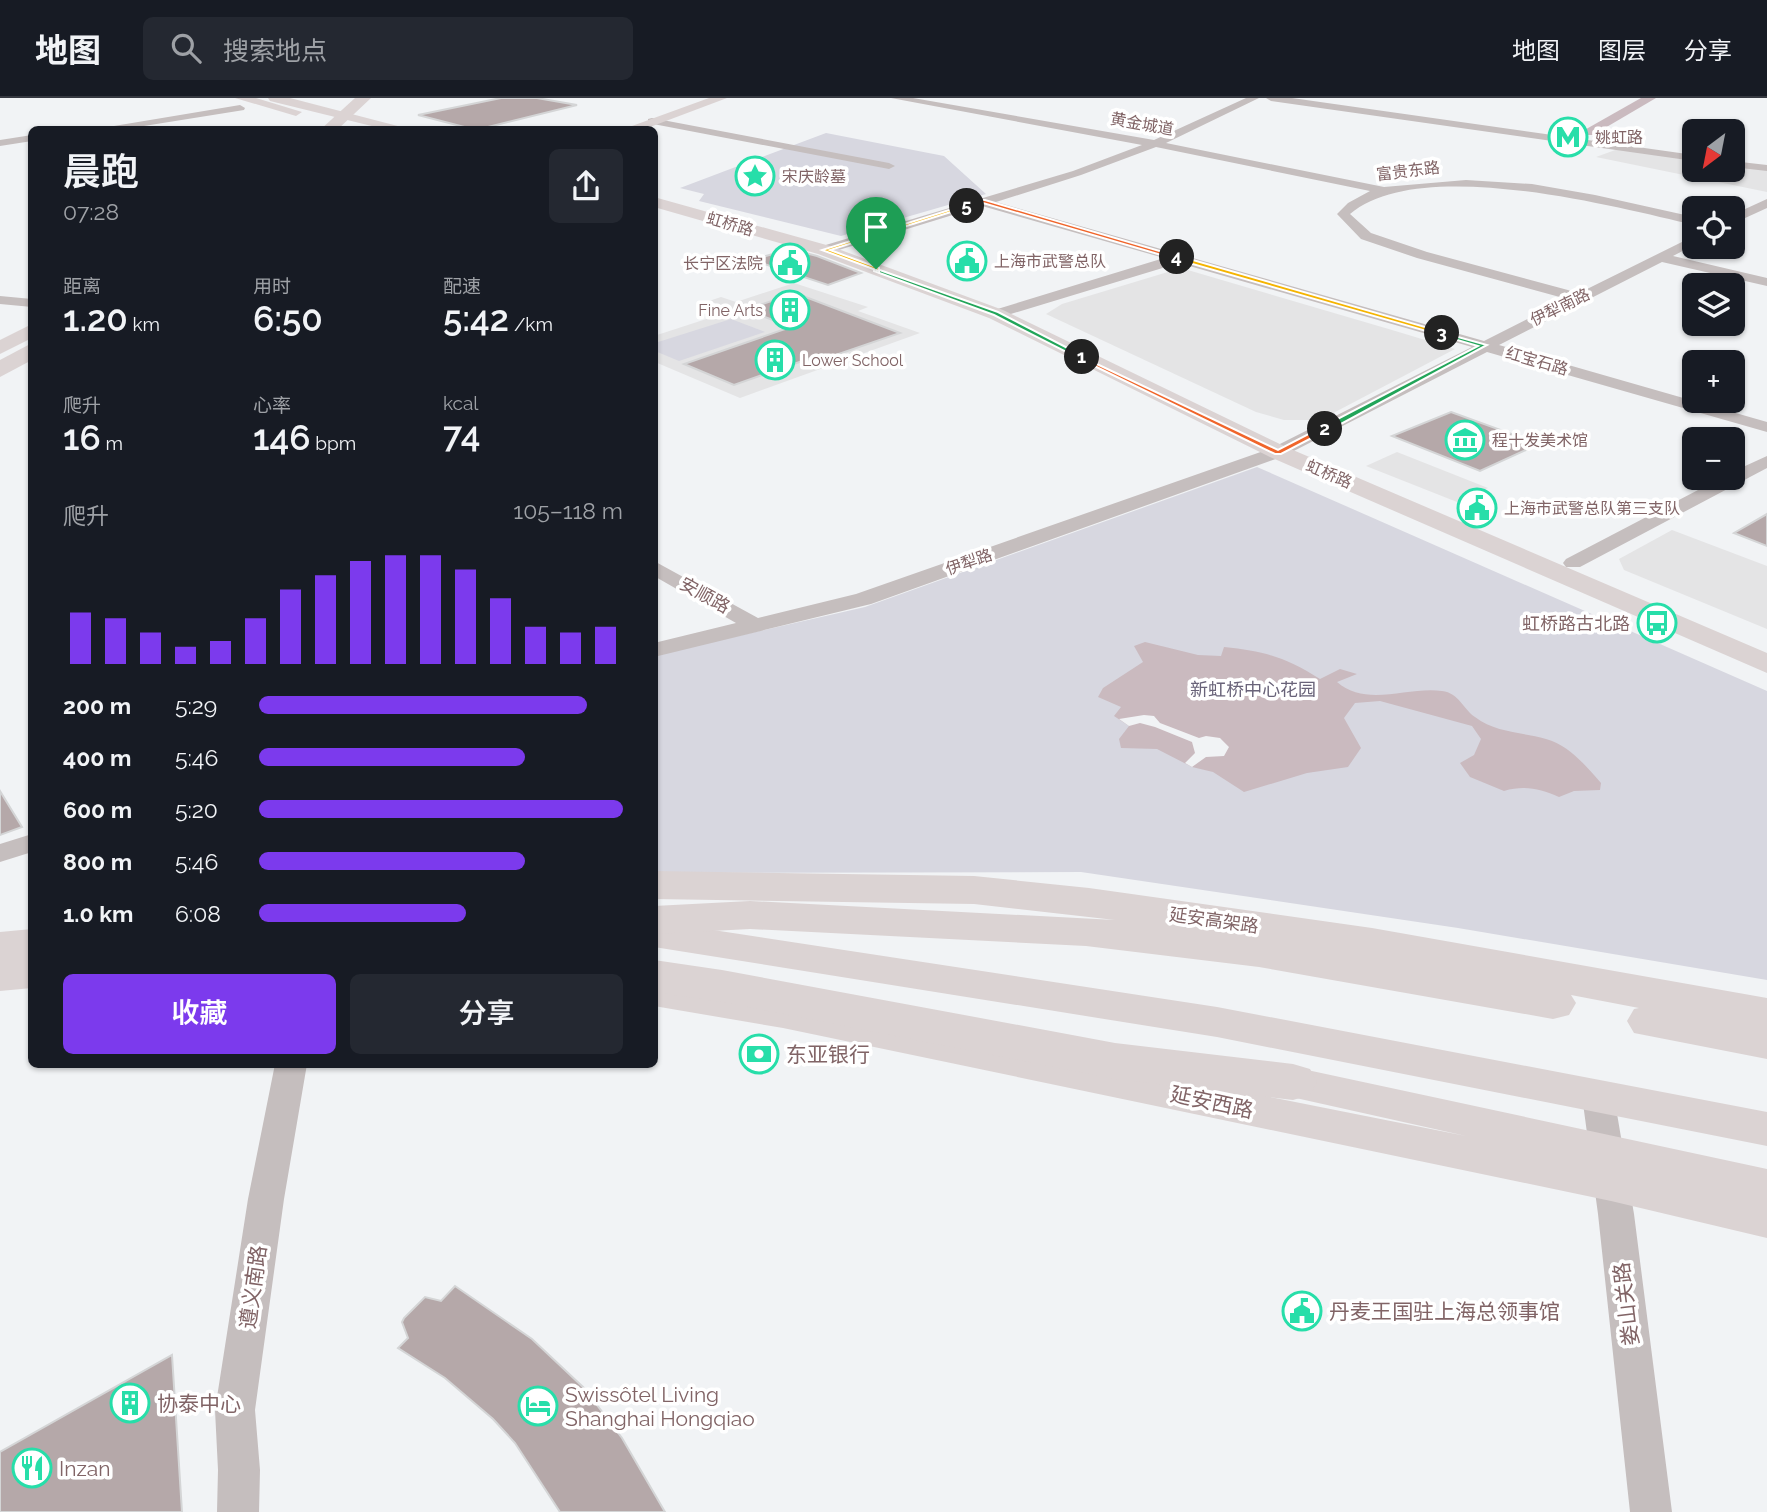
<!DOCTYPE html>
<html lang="zh">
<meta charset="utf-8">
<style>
:root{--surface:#171b24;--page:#242831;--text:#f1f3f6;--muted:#9ea1a6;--line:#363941;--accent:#7c3aed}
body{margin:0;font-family:Raleway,"Noto Sans SC",sans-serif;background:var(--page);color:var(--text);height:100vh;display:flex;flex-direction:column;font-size:26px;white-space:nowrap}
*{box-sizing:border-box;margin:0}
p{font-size:23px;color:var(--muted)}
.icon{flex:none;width:38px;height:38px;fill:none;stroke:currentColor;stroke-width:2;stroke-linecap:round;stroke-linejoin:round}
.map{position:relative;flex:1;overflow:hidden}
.sheet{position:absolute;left:28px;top:28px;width:630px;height:942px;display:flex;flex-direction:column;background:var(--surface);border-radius:10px;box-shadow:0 2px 5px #0004}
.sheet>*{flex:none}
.needle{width:46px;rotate:212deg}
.tools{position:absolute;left:1682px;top:21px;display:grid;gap:14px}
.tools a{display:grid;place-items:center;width:63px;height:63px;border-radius:10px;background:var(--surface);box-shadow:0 2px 5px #0004;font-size:35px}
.pin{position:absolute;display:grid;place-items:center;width:60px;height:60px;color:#fff;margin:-72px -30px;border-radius:50% 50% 50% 0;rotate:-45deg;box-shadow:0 0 7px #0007}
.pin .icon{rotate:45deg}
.km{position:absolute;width:35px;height:35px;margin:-18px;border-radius:50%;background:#222;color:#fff;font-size:19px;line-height:35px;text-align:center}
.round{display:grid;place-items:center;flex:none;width:74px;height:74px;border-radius:10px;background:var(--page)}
.headline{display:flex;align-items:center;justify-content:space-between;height:119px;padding:0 35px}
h1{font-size:38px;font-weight:600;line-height:52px}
.metrics{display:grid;grid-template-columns:repeat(3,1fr);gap:10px;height:119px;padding:7px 35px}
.metrics div{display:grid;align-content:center}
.metrics b{font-size:35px;font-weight:600}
.metrics small{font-size:19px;font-weight:400}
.metrics p{font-size:19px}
.chart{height:196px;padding:14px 35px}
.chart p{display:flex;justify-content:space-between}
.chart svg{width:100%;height:126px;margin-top:7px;stroke:var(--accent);stroke-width:6}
.cta{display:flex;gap:14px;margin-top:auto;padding:14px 35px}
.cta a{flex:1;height:80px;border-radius:10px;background:var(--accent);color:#fff;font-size:28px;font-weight:600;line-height:80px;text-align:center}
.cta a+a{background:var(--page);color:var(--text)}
ul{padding:0 35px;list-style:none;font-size:23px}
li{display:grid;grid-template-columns:112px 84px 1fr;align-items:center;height:52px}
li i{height:18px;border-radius:9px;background:var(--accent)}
header{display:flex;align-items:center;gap:42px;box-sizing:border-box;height:98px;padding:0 35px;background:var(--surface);border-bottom:2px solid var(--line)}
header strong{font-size:33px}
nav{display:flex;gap:38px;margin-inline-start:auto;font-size:24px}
.search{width:490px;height:63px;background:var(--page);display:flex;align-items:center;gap:18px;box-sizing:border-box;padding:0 24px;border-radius:10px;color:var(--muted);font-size:26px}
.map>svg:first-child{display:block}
</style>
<header>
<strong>地图</strong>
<div class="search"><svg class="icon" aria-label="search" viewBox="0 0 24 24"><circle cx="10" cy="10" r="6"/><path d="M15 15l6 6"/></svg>搜索地点</div>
<nav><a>地图</a><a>图层</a><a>分享</a></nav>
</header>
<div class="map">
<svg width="1767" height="1414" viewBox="0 0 1767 1414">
<rect width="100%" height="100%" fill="#f1f3f5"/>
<g fill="#e4e4e5">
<path d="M1618 51 1694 62V72H1732L1733 67 1767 72V94L1596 59Z"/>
<path d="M1181 170 1392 232 1455 251 1320 322H1284L1256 314 1046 216 1062 206Z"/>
<path d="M794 185 868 209 858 213 920 235 740 300 655 264 654 238 734 212 709 203 721 199 736 204Z"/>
<path d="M1397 354 1488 390 1457 404 1366 368Z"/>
<path d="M1672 432 1767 468V531L1624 472 1619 461Z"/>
</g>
<g fill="#d7d7e0">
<path d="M826 35 944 58 986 96 841 138 699 103 704 96 680 90Z"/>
<path d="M731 221 765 234 679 263 655 253V245Z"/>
<path d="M1257 369 1767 593V882L1458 830 1081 774 655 775 654 557 865 509Z"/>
</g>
<path fill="#cababf" d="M1145 544 1198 557 1221 558 1224 549C1264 553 1285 559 1320 581L1340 571 1357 576 1337 584C1367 610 1408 588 1442 593 1459 595 1463 611 1475 619 1496 635 1522 634 1546 641 1569 647 1586 668 1601 685L1600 692 1574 693 1559 699C1540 691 1525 687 1504 693L1470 679 1460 665 1474 657 1481 641 1472 628 1380 603 1355 605 1344 620 1361 650 1348 669 1307 675 1244 694 1213 674 1192 669 1157 651 1121 650 1119 641 1129 628 1114 618 1121 609 1098 599 1103 590 1143 564 1134 548Z"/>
<path fill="#f1f3f5" d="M1144 617 1154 618 1160 625 1199 640 1206 638 1220 640 1229 649 1224 658 1206 659 1192 669 1185 665 1195 655 1192 644 1155 629 1140 625 1129 628 1119 621Z"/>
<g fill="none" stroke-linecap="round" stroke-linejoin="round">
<path fill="#cababf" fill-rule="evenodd" d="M1641 0H1656L1593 37H1583L1581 34Z"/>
</g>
<g fill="#b5a8a9" stroke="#d4d5d6" stroke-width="2">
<path d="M501 0H537L577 7 476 32 418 17Z"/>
<path d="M790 151 817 158 861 175 828 187 752 162Z"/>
<path d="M795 195 900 235 830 259 822 256 734 287 684 266 791 229 752 214 763 210 757 208Z"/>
<path d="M1451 314 1539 346 1480 373 1392 338Z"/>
<path d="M1767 416V448L1734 435Z"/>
<path d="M0 693 22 729 0 737Z"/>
<path d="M455 1188 532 1241 584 1290 622 1340 665 1414H560L515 1345 493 1321 445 1280 398 1250 408 1240 402 1224 404 1220 425 1199 441 1203Z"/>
<path d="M172 1257 182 1414H0V1354Z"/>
</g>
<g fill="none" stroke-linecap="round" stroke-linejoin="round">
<g fill="#c5bebe" fill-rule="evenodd">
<path d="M891 0H913L1154 42 1246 0H1259L1166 45 1384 89 1466 82 1532 86 1595 97 1694 119V127C1612 108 1419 57 1350 116L1371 135 1427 154 1579 195 1694 138V147L1673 158 1767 180V188L1662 164 1499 247 1767 324V334L1487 254 1284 358 871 506 654 559V545L736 525 654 478V463L758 520 856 496 1272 350 1472 249 1179 165 1001 219H991L989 216 991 213 1164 160 982 108 829 155H819V149L1073 73 1142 47ZM1156 49 1370 93 1348 105 1337 116 1361 141 1417 160 1567 201 1484 243 996 104 1081 77Z"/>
<path d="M1266 0H1292L1694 57V63L1271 3Z"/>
<path d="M240 7 245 10 244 12 119 32H90Z"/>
<path d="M652 20 889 65 895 68 889 71 648 25V21Z"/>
<path d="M32 37V43L0 48V42Z"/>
<path d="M1732 63 1767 67V73L1732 69Z"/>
<path d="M1767 101V110L1732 126V117Z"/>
<path d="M0 198 32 201V209L0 206Z"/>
<path d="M1767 358V370L1580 469H1566L1563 465 1566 461 1721 380H1732V374Z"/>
<path d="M32 736V754L0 764V746Z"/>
<path d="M275 966H307L284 1101 255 1312 260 1372 259 1414H217L218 1372 215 1312 248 1101Z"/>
<path d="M1598 985 1610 989 1614 998 1634 1116 1672 1414H1630L1598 1116 1582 998 1586 989Z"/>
</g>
<g fill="#dbd3d3" fill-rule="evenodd">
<path d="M235 0H256L302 14 296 18Z"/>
<path d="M268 0H290L413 32H388L270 3Z"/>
<path d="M709 0H727L642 32H621Z"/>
<path d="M654 99 830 148 1003 212 1286 349 1767 555V575L1270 359 989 220 818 156 654 109Z"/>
<path d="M32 226V240L0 256V242Z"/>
<path d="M654 823 1217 909 1767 1014V1048L1217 939 654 849Z"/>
<path d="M654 880 783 902 1466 1038 1255 991 1249 980 1255 969 1270 964 1767 1071V1140L1611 1103 783 930 654 908Z"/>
</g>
<g fill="#dbd3d3" fill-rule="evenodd">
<path d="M355 0H371L337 32H320Z"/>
<path d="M32 245V262L0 279V262Z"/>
<path d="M654 773 974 778 1089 790 1372 830 1767 900V961L1634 935 1627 923 1634 911 1639 910 1571 897 1576 905 1569 917 1553 921 1259 869 1086 848 750 831 654 836V808L750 803 1115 822 974 806 654 801Z"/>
<path d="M32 831V890L0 893V834Z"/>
<path d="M654 862 722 872 1115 945 1293 966 1310 971 1317 984 1310 997 1293 1002 1115 981 722 904 654 894Z"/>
</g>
</g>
<path fill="#22a559" stroke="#fff" stroke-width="2" d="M874 170 998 214 1085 259 1080 261 994 217 874 173Z"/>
<path fill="#f0652b" stroke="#fff" stroke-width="2" d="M1080 258 1278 352 1322 329 1329 331 1281 356H1275L1080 261Z"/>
<path fill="#22a559" stroke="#fff" stroke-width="2" d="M1440 234 1487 247 1328 333H1322V329L1478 248 1440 237Z"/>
<path fill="#f5b400" stroke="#fff" stroke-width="2" d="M1175 158H1179L1446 235 1440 237 1175 161Z"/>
<path fill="#f0652b" stroke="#fff" stroke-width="2" d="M981 102H985L1180 159 1175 161 983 105 964 108Z"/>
<path fill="#f5b400" stroke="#fff" stroke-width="2" d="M965 107 970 108 830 152 879 170V173L822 152Z"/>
<defs>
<symbol id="metro-ring" viewBox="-11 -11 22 22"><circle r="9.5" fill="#fff" stroke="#27dea9" stroke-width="1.5"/><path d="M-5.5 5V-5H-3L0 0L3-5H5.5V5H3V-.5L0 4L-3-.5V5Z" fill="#27dea9"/></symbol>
<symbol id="sight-ring" viewBox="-11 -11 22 22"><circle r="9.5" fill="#fff" stroke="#27dea9" stroke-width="1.5"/><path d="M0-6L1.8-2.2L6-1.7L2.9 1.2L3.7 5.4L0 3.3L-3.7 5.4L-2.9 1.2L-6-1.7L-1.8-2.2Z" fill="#27dea9"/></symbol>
<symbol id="civic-ring" viewBox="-11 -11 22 22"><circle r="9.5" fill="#fff" stroke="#27dea9" stroke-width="1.5"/><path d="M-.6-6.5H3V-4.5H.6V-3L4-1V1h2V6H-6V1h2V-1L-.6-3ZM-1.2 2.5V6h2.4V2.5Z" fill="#27dea9"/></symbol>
<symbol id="building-ring" viewBox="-11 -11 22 22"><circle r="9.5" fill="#fff" stroke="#27dea9" stroke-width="1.5"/><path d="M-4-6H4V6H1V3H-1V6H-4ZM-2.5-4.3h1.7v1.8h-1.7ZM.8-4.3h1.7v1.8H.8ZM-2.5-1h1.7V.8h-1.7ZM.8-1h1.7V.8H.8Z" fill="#27dea9"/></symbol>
<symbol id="museum-ring" viewBox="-11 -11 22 22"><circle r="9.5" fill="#fff" stroke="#27dea9" stroke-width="1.5"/><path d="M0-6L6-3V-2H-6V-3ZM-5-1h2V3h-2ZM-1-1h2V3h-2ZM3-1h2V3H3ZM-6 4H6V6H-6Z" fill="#27dea9"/></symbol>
<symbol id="bus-ring" viewBox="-11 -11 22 22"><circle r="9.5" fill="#fff" stroke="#27dea9" stroke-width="1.5"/><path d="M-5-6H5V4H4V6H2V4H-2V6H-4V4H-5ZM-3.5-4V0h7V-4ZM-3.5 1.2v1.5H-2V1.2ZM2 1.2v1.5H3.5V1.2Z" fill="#27dea9"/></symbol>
<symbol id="bank-ring" viewBox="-11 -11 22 22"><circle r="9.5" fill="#fff" stroke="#27dea9" stroke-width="1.5"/><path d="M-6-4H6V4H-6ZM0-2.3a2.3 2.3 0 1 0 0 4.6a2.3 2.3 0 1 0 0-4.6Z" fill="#27dea9"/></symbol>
<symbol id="hotel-ring" viewBox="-11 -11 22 22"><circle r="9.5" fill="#fff" stroke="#27dea9" stroke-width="1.5"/><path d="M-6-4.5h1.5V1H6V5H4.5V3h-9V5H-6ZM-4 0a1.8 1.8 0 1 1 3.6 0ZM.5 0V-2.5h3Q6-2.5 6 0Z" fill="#27dea9"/></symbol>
<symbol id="restaurant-ring" viewBox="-11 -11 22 22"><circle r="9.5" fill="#fff" stroke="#27dea9" stroke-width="1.5"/><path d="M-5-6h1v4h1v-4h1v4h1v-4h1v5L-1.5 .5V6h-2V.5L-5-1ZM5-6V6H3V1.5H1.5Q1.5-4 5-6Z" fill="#27dea9"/></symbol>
</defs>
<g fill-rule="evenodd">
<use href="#metro-ring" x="1546" y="17" width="44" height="44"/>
<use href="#sight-ring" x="733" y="56" width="44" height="44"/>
<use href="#civic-ring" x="945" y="141" width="44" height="44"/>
<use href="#civic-ring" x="768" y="143" width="44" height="44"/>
<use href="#building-ring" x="768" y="190" width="44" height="44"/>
<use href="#building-ring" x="753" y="240" width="44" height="44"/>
<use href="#museum-ring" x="1443" y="320" width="44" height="44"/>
<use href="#civic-ring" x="1455" y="388" width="44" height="44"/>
<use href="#bus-ring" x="1635" y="503" width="44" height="44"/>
<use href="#bank-ring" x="737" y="934" width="44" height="44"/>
<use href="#civic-ring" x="1280" y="1191" width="44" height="44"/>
<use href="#building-ring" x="108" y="1283" width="44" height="44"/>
<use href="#hotel-ring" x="516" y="1286" width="44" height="44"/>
<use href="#restaurant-ring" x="10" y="1348" width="44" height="44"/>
</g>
<g text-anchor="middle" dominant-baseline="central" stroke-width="7" stroke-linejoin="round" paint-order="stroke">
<g font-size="16" fill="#816466" stroke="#fff">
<text transform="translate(1142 26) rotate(10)">黄金城道</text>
<text transform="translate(1408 73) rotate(-7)">富贵东路</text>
<text transform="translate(730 126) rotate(16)">虹桥路</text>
<text transform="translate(1560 209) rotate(-26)">伊犁南路</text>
<text transform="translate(1537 263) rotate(16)">红宝石路</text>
<text transform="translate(1329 376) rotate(23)">虹桥路</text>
<text transform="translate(969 464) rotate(-19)">伊犁路</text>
</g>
<g font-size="16" fill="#816466" stroke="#fff" text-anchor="start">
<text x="1595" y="39">姚虹路</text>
<text x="782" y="78">宋庆龄墓</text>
<text x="994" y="163">上海市武警总队</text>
<text x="763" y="165" text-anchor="end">长宁区法院</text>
<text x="763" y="212" text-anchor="end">Fine Arts</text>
<text x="802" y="262">Lower School</text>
<text x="1492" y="342">程十发美术馆</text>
<text x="1504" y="410">上海市武警总队第三支队</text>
</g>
<g font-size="18" fill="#816466" stroke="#fff">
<text transform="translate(705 497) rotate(29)">安顺路</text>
<text transform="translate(1214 822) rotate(8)">延安高架路</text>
</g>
<g font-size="18" fill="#816466" stroke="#fff" text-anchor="end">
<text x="1630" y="525">虹桥路古北路</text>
</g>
<g font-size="18" fill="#696379" stroke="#fff">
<text x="1253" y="591">新虹桥中心花园</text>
</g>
<g font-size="21" fill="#816466" stroke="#fff" text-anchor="start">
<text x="786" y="956">东亚银行</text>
<text x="1329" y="1213">丹麦王国驻上海总领事馆</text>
<text x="565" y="1296">Swissôtel Living<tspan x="565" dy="24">Shanghai Hongqiao</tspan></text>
<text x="157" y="1305">协泰中心</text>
<text x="59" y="1370">Inzan</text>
</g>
<g font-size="21" fill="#816466" stroke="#fff">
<text transform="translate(1212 1004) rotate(12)">延安西路</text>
<text transform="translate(253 1189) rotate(-82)">遵义南路</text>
<text transform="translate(1626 1206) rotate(-97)">娄山关路</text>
</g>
</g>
</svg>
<div class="tools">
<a><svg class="needle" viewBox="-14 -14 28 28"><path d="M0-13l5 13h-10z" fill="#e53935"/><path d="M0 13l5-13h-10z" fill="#9ea1a6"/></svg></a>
<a><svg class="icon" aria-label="locate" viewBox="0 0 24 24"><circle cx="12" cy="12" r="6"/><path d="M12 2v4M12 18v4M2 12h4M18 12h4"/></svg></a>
<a><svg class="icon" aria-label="layers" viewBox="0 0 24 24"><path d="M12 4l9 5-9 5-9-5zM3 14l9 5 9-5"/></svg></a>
<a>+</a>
<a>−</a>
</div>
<div class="pin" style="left:876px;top:171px;background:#1e9e55"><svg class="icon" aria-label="arrive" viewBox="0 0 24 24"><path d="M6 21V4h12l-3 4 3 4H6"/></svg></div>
<b class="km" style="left:1082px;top:259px">1</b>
<b class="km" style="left:1325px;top:331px">2</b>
<b class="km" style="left:1442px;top:235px">3</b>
<b class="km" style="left:1177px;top:159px">4</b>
<b class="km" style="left:967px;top:108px">5</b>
<section class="sheet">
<div class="headline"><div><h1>晨跑</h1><p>07:28</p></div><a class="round"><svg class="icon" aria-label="share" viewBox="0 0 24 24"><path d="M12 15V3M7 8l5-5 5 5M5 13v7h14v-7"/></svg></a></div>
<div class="metrics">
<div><p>距离</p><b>1.20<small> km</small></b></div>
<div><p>用时</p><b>6:50</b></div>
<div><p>配速</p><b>5:42<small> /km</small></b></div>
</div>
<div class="metrics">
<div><p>爬升</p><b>16<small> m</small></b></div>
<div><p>心率</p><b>146<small> bpm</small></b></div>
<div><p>kcal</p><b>74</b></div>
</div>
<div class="chart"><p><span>爬升</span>105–118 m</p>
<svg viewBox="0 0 160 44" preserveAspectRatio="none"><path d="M5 44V26M15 44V28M25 44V33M35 44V38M45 44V36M55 44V28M65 44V18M75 44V13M85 44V8M95 44V6M105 44V6M115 44V11M125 44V21M135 44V31M145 44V33M155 44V31"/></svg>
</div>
<ul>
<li><b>200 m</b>5:29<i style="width:90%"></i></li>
<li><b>400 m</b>5:46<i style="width:73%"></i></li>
<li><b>600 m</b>5:20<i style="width:100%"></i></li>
<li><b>800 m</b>5:46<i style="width:73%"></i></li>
<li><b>1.0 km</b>6:08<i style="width:57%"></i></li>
</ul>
<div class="cta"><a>收藏</a><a>分享</a></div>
</section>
</div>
